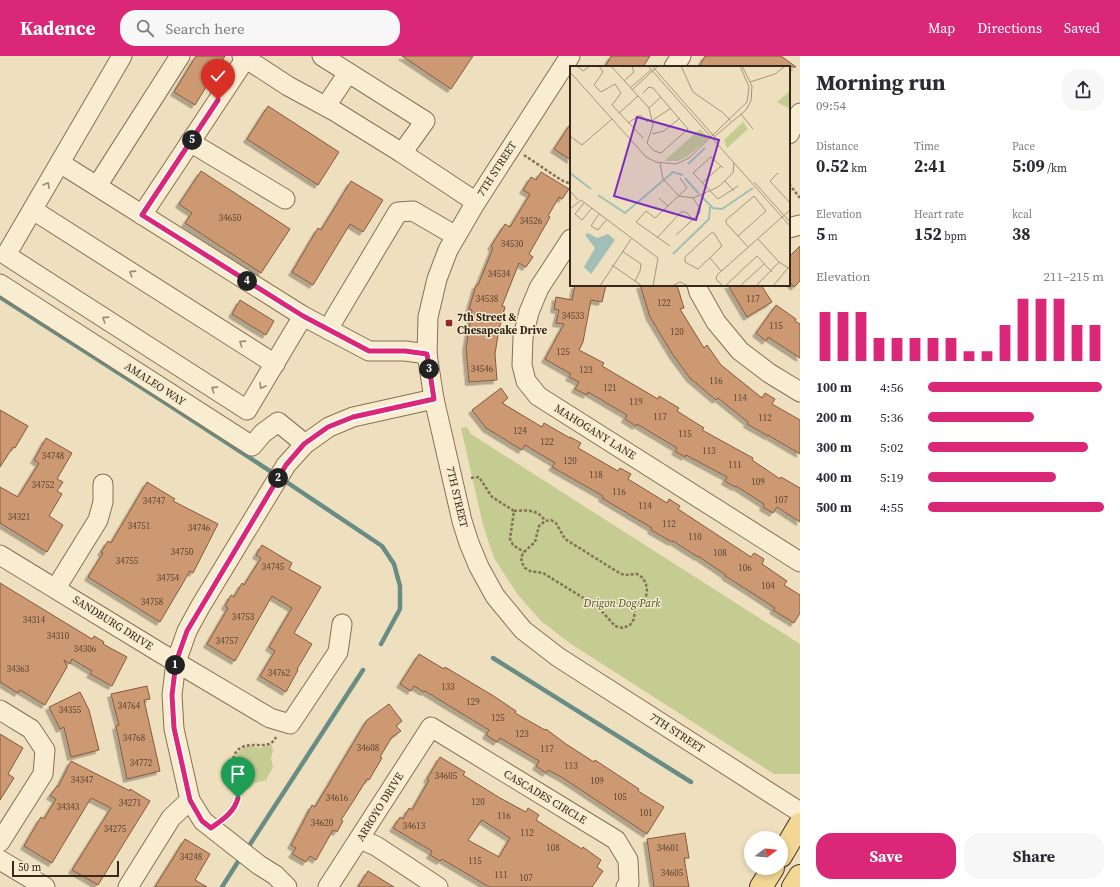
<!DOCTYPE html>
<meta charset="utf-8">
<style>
:root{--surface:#fff;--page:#f7f7f7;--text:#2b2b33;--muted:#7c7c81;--accent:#db2777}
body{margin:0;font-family:"Source Serif 4",serif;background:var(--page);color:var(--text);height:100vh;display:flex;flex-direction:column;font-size:15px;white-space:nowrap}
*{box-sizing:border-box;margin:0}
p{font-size:13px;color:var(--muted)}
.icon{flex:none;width:22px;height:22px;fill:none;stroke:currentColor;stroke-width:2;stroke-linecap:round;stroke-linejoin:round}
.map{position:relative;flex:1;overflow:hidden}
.sheet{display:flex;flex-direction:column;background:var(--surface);width:320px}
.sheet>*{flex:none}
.needle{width:26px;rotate:74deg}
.controls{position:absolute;left:744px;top:775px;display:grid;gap:8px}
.controls a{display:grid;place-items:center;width:44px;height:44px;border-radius:50%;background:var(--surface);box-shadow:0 2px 6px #0003;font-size:20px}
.scale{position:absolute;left:12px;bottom:10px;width:107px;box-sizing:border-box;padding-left:4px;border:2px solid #35281c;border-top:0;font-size:11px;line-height:14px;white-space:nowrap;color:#35281c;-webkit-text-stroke:3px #f5eace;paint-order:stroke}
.pin{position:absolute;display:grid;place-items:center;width:34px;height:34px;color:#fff;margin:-41px -17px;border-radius:50% 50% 50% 0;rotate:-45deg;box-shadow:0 0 4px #0007}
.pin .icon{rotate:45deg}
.km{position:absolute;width:20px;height:20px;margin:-10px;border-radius:50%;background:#222;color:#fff;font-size:11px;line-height:20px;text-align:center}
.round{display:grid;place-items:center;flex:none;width:42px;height:42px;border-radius:16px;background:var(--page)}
.head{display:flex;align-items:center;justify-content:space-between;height:68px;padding:0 16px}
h1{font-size:22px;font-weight:700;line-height:30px}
.metrics{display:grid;grid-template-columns:repeat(3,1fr);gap:6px;height:68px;padding:4px 16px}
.metrics div{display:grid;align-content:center}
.metrics b{font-size:17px;font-weight:700}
.metrics small{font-size:11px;font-weight:400}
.metrics p{font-size:11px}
.chart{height:112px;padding:8px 16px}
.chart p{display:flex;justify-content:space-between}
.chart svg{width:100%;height:72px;margin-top:4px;stroke:var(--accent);stroke-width:6}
.button{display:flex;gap:8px;margin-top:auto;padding:8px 16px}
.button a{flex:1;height:46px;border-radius:16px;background:var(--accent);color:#fff;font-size:16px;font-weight:700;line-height:46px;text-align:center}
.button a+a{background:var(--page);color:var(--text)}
ul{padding:0 16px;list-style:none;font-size:13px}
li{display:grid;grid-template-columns:64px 48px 1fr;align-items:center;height:30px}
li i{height:10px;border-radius:5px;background:var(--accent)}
header{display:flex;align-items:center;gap:24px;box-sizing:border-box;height:56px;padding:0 20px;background:var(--accent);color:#fff}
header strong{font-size:19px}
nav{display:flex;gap:22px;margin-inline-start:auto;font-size:14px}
.search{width:280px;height:36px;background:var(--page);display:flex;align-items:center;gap:10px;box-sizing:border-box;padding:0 14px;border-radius:16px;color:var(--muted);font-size:15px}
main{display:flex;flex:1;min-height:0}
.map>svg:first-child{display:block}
</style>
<header>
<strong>Kadence</strong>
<div class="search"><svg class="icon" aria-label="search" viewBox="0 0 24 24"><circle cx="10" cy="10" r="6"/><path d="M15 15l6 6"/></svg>Search here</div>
<nav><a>Map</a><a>Directions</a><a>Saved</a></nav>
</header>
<main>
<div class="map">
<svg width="800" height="831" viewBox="0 0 800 831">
<defs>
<filter id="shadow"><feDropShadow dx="-3.5" dy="3.5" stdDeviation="0" flood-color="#0004"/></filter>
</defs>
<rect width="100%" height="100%" fill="#eee0be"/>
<g fill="#c4cc92">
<path d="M467 371 471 378 800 588V718H774L571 588 541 565 518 539 494 502 483 469 461 372Z"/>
<path d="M271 688 273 694 271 702 273 711 266 724 255 727 249 733H242L240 723 234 708 237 697 245 691 251 690 260 692Z"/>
</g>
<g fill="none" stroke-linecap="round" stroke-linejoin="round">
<g stroke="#698d84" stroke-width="4.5">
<path d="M0 241 169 349 276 419"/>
<path d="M282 423 382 490 394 508 400 530V553L381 588"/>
<path d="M493 602 691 726"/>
<path d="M247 793 363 614"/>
<path d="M222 831 241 801"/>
</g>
</g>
<g fill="#cd9973" stroke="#855a3d" fill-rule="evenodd" filter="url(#shadow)">
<path d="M196 0H225L195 49 174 36Z"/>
<path d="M402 0H473L451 33Z"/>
<path d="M611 0H650L643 11H605Z"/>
<path d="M705 0H781L796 11H699Z"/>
<path d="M268 50 339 96 318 129 247 83Z"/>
<path d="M571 67V104L554 93Z"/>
<path d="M201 115 290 173 261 217 185 167 192 157 179 148Z"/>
<path d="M541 116 569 133 562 143 559 141 548 160 550 161 529 198 533 201 526 211 519 207 502 250 505 251 499 273 495 298 497 324 469 326 466 292 472 254 469 253 476 229H478L493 192 491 190 505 168 510 171 530 138 523 134 531 121 536 124Z"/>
<path d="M351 125 383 144 363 176 350 168 313 229 292 216 318 172 321 174Z"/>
<path d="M800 190V225L794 231 789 225V201Z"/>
<path d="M575 229H606L602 246 591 244 583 286 579 294 604 307 602 310 658 343 659 340 679 352 677 355 704 372 702 374 753 402 752 404 780 423 781 421 800 432V466L777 451 773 457 763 451 764 448 736 430 735 431 725 425 727 421 686 399 685 401 675 395 677 392 637 368 636 370 625 363 627 359 588 336 587 339 575 333 579 326 569 321 571 318 545 303 564 268 556 267 559 254 554 253 556 241 572 244Z"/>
<path d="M640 229H677L684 252 680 253 704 292 707 289 721 309 762 342 765 337 775 343 772 348 800 364V398L768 379V380L747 368 748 366 718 342 716 344 690 322 673 299 650 261Z"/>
<path d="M728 229H761L772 246 747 261Z"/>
<path d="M240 244 274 265 266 279 232 258Z"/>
<path d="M776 249 796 263 795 265 800 268V302L768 281 766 285 756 277Z"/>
<path d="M501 332 508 342 502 347 542 371 544 367 570 382V381L581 387 578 392 618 415 620 412 631 418 628 423 667 447 669 443 680 450 678 453 751 501 754 497 764 503 762 508 787 525 784 529 800 539V557L794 567 773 554 775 552 746 533 725 520 726 519 698 500V501L673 485 672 486 651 474 652 472 602 442 603 440 552 411 555 407 525 389 522 394 486 372 472 354Z"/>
<path d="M0 354 28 370 15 392 13 391 0 411Z"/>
<path d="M46 382 72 397 57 423 63 426 57 435 62 438 49 460 63 469 47 496 0 467V431L18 441 39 407 34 404Z"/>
<path d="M147 426 175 443 173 445 218 468 193 517 190 515 160 566 88 521 103 497 101 496 108 485 111 487Z"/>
<path d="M262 489 292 507 289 513 321 531 294 577 312 588 297 613 298 614 286 636 260 620 275 595 269 591 292 552 272 540 235 605 207 588 228 552 225 550 231 539 234 541 242 527 244 529 261 502 256 499Z"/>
<path d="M0 527 92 583 94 580 104 586 103 588 127 601 112 630 90 618 92 615 72 603 70 608 64 604 67 611 45 649 20 634 18 637 0 626Z"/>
<path d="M419 598 444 613 445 611 492 639 516 655 515 657 545 674 546 673 566 688 594 706 595 704 639 733 638 735 664 751 647 778 563 722 548 714 546 717 536 710 539 705 500 682 497 686 486 679 489 674 425 635 424 636 414 630 411 635 400 628Z"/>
<path d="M147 630 150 643 144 644 160 715 127 723 116 670 119 669 111 638Z"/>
<path d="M80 636 89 654 99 694 71 701 64 671 60 673 49 651Z"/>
<path d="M389 648 402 665 396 670 401 675 392 681 380 701 382 702 369 724 367 723 354 744 341 764 343 765 337 776 333 774 316 804 310 800 306 806 292 798 296 792 291 789 312 749 315 751 367 664Z"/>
<path d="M0 678 23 692 8 718 14 722 0 744Z"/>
<path d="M440 701 465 716 463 719 500 742 526 756 528 752 539 759 536 764 582 793 583 791 601 804 597 811 603 815 592 831H489L442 803 440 805 430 799 432 795 393 772 400 761 403 763 409 752 412 754 429 724 427 723ZM482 764 510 782 499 801 468 784Z"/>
<path d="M71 705 130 735V733L150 745 98 829 72 814 111 752 91 742 52 807 24 790 41 761 44 763 56 743 50 740 57 730 58 731Z"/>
<path d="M685 777 689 802H684L689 831H654L647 783Z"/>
<path d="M185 783 210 798 195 824 207 831H155Z"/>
<path d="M368 815 394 831H358Z"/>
</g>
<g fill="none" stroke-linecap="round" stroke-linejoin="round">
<defs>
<g id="minor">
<path d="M122 0 6 199 247 354 303 260"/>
<path d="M242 0 288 30 336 56 402 97 476 146"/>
<path d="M322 0 425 65 402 97"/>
<path d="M570 0 476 146 448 194 437 223 428 261 427 298 434 343 462 465 469 487 479 511 495 540 523 574 558 601 800 756"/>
<path d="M674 11 681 0"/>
<path d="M326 50 348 17"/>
<path d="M789 78 800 57"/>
<path d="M190 86 285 143"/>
<path d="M60 107 303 260 369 295H405L427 298"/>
<path d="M97 130 180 0"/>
<path d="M33 154 275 308"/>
<path d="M142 159 246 2"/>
<path d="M789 172 800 169"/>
<path d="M571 183 539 232 529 256 523 281 522 309 526 325 538 340 800 506"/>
<path d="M0 228 252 390 263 377 278 366 305 388"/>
<path d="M697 229 699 236 716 266 740 295 769 317 800 336"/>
<path d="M329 274 334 263 398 156 413 155 456 180"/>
<path d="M0 499 159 596 270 662 290 668 338 596 342 568"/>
<path d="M56 532 98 464 103 446V428"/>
<path d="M0 654 31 673 45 694 43 718 0 786"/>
<path d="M360 783 376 790 438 831"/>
<path d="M0 804 45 831"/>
<path d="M128 831 171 762 190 744"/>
<path d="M287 831 275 819 259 809 203 765 190 744 174 673 172 639 176 606 187 575 200 551 286 409 305 388 329 371 353 361 434 343"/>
<path d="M328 831 431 671 616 784 628 804 629 827 626 831"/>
</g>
<g id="major">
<path d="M781 800 800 768"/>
<path d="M761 831 773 812"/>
<path d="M793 831 800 820"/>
</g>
</defs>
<use href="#minor" stroke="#867057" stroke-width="21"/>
<use href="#major" stroke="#533e2b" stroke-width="24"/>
<g stroke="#867057" stroke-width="2.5" stroke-dasharray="3 2" stroke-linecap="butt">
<path d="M524 99 561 124 571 128"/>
<path d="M789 128 800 142"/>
<path d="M471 422 479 421 492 441 514 455 510 483 513 489 524 496"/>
<path d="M514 455C527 454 538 453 545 465"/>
<path d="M551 464 556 467 565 483 616 515 624 519 637 518 643 522 646 528 647 535 646 540 635 551 634 563 630 569 623 572 615 570 598 551 543 517 530 515 525 512 522 507 521 501 524 496 535 486 539 470 545 465Z"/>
<path d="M224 762C258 734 222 712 237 695 248 682 269 697 276 681"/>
</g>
<use href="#minor" stroke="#f9edd1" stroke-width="19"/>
<use href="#major" stroke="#f2d694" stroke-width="22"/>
</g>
<defs><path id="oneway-chevron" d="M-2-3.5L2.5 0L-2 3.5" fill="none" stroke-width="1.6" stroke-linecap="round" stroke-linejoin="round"/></defs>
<g stroke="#978a76">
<use href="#oneway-chevron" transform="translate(47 129) rotate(-60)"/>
<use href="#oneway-chevron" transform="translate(132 217) rotate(-147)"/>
<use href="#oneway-chevron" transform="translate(105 263) rotate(-147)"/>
<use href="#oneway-chevron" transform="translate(242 287) rotate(-147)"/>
<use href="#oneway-chevron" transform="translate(262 330) rotate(121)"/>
<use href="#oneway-chevron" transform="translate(214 333) rotate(-147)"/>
</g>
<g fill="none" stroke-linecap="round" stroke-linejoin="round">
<defs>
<path id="route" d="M218 44 142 159 303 260 369 295H405L427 298 434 343 353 361 328 371 304 388 286 409 187 575 176 606 172 639 174 672 190 744 202 765 211 772C222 764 234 757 238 742"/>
</defs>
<use href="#route" stroke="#fff" stroke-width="8"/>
<use href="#route" stroke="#db2777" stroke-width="5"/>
</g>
<rect fill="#952727" stroke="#f5eace" stroke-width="1.5" x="445" y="263" width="8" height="8" rx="2"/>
<g text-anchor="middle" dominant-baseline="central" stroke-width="3" stroke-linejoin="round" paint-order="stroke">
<g font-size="9" fill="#5b4432">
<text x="230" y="162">34650</text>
<text x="531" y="165">34526</text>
<text x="512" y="188">34530</text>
<text x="499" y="218">34534</text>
<text x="487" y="243">34538</text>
<text x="753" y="243">117</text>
<text x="664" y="247">122</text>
<text x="573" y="260">34533</text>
<text x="776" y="270">115</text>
<text x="677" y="276">120</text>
<text x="563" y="296">125</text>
<text x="482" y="313">34546</text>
<text x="586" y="314">123</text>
<text x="716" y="325">116</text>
<text x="610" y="332">121</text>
<text x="740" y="342">114</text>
<text x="636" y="346">119</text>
<text x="660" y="361">117</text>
<text x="765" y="362">112</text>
<text x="520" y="375">124</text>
<text x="685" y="378">115</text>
<text x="547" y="386">122</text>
<text x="709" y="395">113</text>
<text x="53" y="400">34748</text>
<text x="570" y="405">120</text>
<text x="735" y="409">111</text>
<text x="596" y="419">118</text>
<text x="758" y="426">109</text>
<text x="43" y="429">34752</text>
<text x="619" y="436">116</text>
<text x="781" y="444">107</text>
<text x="154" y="445">34747</text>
<text x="645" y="450">114</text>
<text x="19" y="461">34321</text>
<text x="669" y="468">112</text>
<text x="139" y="470">34751</text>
<text x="199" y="472">34746</text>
<text x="695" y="481">110</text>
<text x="182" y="496">34750</text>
<text x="720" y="497">108</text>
<text x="127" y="505">34755</text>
<text x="273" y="511">34745</text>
<text x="745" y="512">106</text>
<text x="168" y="522">34754</text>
<text x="768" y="530">104</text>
<text x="152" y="546">34758</text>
<text x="243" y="561">34753</text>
<text x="34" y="564">34314</text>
<text x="58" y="580">34310</text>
<text x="227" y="585">34757</text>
<text x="85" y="593">34306</text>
<text x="18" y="613">34363</text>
<text x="279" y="617">34762</text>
<text x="448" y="631">133</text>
<text x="473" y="646">129</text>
<text x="129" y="650">34764</text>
<text x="70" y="654">34355</text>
<text x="498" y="662">125</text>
<text x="522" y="678">123</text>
<text x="134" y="682">34768</text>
<text x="368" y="692">34608</text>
<text x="547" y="693">117</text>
<text x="141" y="707">34772</text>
<text x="571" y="710">113</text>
<text x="446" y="720">34605</text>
<text x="82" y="724">34347</text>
<text x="597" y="725">109</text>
<text x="620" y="741">105</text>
<text x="337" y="742">34616</text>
<text x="478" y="746">120</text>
<text x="130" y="747">34271</text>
<text x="68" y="751">34343</text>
<text x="646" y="757">101</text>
<text x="504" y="760">116</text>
<text x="322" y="767">34620</text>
<text x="414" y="770">34613</text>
<text x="115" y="773">34275</text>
<text x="527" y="777">112</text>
<text x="553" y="792">108</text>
<text x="668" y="792">34601</text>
<text x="191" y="801">34248</text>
<text x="475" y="805">115</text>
<text x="672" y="817">34605</text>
<text x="501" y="819">111</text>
<text x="526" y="822">107</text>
</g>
<g font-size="11" fill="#35281c" stroke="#f5eace">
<text transform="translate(497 113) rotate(-57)">7TH STREET</text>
<text transform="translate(155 328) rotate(33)">AMALEO WAY</text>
<text transform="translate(595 376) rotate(32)">MAHOGANY LANE</text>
<text transform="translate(457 441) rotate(77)">7TH STREET</text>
<text transform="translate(113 567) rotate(32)">SANDBURG DRIVE</text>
<text transform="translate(677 677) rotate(33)">7TH STREET</text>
<text transform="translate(545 741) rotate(31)">CASCADES CIRCLE</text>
<text transform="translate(380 751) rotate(-58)">ARROYO DRIVE</text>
</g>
<g font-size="11" font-weight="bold" fill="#35281c" stroke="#f5eace" text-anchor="start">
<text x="457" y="261">7th Street &amp;<tspan x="457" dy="13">Chesapeake Drive</tspan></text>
</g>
<g font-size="11" font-style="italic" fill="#455222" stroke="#f5eace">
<text x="622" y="547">Drigon Dog Park</text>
</g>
</g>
<g transform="translate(570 10)">
<rect width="220" height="220" fill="#eee0be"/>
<path d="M220 25V43L207 36ZM173 56 178 63 157 82 154 74ZM130 63 137 70V74L118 90 108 95H94Z" fill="#c4cc92"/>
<path d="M18 167 27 172 38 168 45 174 21 208 14 201 25 182 15 169Z" fill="#a2bfb7"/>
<path fill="none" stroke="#a2bfb7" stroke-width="2" d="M118 98 135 82M0 107 21 123M115 112 129 128M28 129 55 147 103 106 113 109M131 130 143 142 152 143 183 122M103 188 139 153 140 141"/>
<path fill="none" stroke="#a4967d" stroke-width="1" d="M7 0 13 5 20 0M29 0 33 6 24 19 31 26 45 18 51 27 42 39 73 72M41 0 79 42 83 59 77 77 84 85 91 87 118 63 83 22 79 21 73 27M78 0 220 160M82 0 149 76M111 0 123 26 152 46 161 55M0 6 76 91 86 96 106 98 119 92 177 36 179 21 170 0M54 15 64 6 62 0M180 16 205 8 215 0M60 22 81 4M62 24 88 0M79 42 91 31M49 47 68 30M171 48 183 63M83 54 101 42M58 57 70 49 78 56M82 68 94 65 110 52M0 70 12 79 42 53M144 71 176 44 181 35 182 20 172 0M90 97 93 113 109 130 123 132 148 121 163 107 164 97M153 102 141 91 123 107 148 133 168 120M208 107 200 115 220 137M155 115 164 125M184 116 220 156M132 117 151 100M0 125 8 134M89 132 98 140M14 137 5 148 12 154 22 142M0 143 11 134 88 192 83 220M29 148 21 160 28 164 36 154M141 167H144L152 180 128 203 115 196V191ZM106 169 130 147V142L123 132M168 170 196 145 184 130 156 154V157L178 181M87 172 111 146H116L123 154M188 173 209 196 220 203M100 180 66 156 76 145 85 152 117 122 110 112M52 185 71 198 70 205 65 215M140 192 151 205M42 199 72 220M30 220 61 173M102 220 110 216 118 220M153 220 146 213 147 209 220 144M155 220 187 190 202 206M170 220 194 198M186 220 209 196M203 220 218 202"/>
<path fill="#7b2cbf" fill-opacity="0.15" stroke="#7b2cbf" stroke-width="2" d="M67 51 149 74 126 154 44 130Z"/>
<rect width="220" height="220" fill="none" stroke="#35281c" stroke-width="2"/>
</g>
</svg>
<div class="controls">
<a><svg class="needle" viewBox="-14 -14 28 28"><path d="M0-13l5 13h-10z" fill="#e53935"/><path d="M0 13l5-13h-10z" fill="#7c7c81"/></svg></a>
</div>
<div class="scale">50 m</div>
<div class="pin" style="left:238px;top:742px;background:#1e9e55"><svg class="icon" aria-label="arrive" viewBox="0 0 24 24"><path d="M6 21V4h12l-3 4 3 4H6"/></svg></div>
<div class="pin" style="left:218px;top:44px;background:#d93025"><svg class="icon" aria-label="check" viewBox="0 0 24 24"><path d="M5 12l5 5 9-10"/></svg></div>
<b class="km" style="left:175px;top:609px">1</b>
<b class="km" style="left:278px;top:422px">2</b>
<b class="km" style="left:429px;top:313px">3</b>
<b class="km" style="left:247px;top:225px">4</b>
<b class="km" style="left:192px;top:84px">5</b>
</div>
<section class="sheet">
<div class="head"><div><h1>Morning run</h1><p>09:54</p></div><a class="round"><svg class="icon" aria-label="share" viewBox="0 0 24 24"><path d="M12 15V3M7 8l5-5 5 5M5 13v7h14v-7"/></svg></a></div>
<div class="metrics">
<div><p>Distance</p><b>0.52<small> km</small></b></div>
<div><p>Time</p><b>2:41</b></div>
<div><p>Pace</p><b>5:09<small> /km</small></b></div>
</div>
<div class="metrics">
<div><p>Elevation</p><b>5<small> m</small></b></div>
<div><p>Heart rate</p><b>152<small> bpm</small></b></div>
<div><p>kcal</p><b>38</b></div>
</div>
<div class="chart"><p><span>Elevation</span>211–215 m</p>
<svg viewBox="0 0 160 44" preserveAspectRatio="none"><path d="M5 44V14M15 44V14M25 44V14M35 44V30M45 44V30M55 44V30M65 44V30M75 44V30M85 44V38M95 44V38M105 44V22M115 44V6M125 44V6M135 44V6M145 44V22M155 44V22"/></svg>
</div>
<ul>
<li><b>100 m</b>4:56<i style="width:99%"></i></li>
<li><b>200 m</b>5:36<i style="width:60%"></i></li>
<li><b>300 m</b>5:02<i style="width:91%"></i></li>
<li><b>400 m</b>5:19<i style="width:73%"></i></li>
<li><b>500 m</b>4:55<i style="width:100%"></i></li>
</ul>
<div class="button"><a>Save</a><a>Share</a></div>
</section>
</main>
